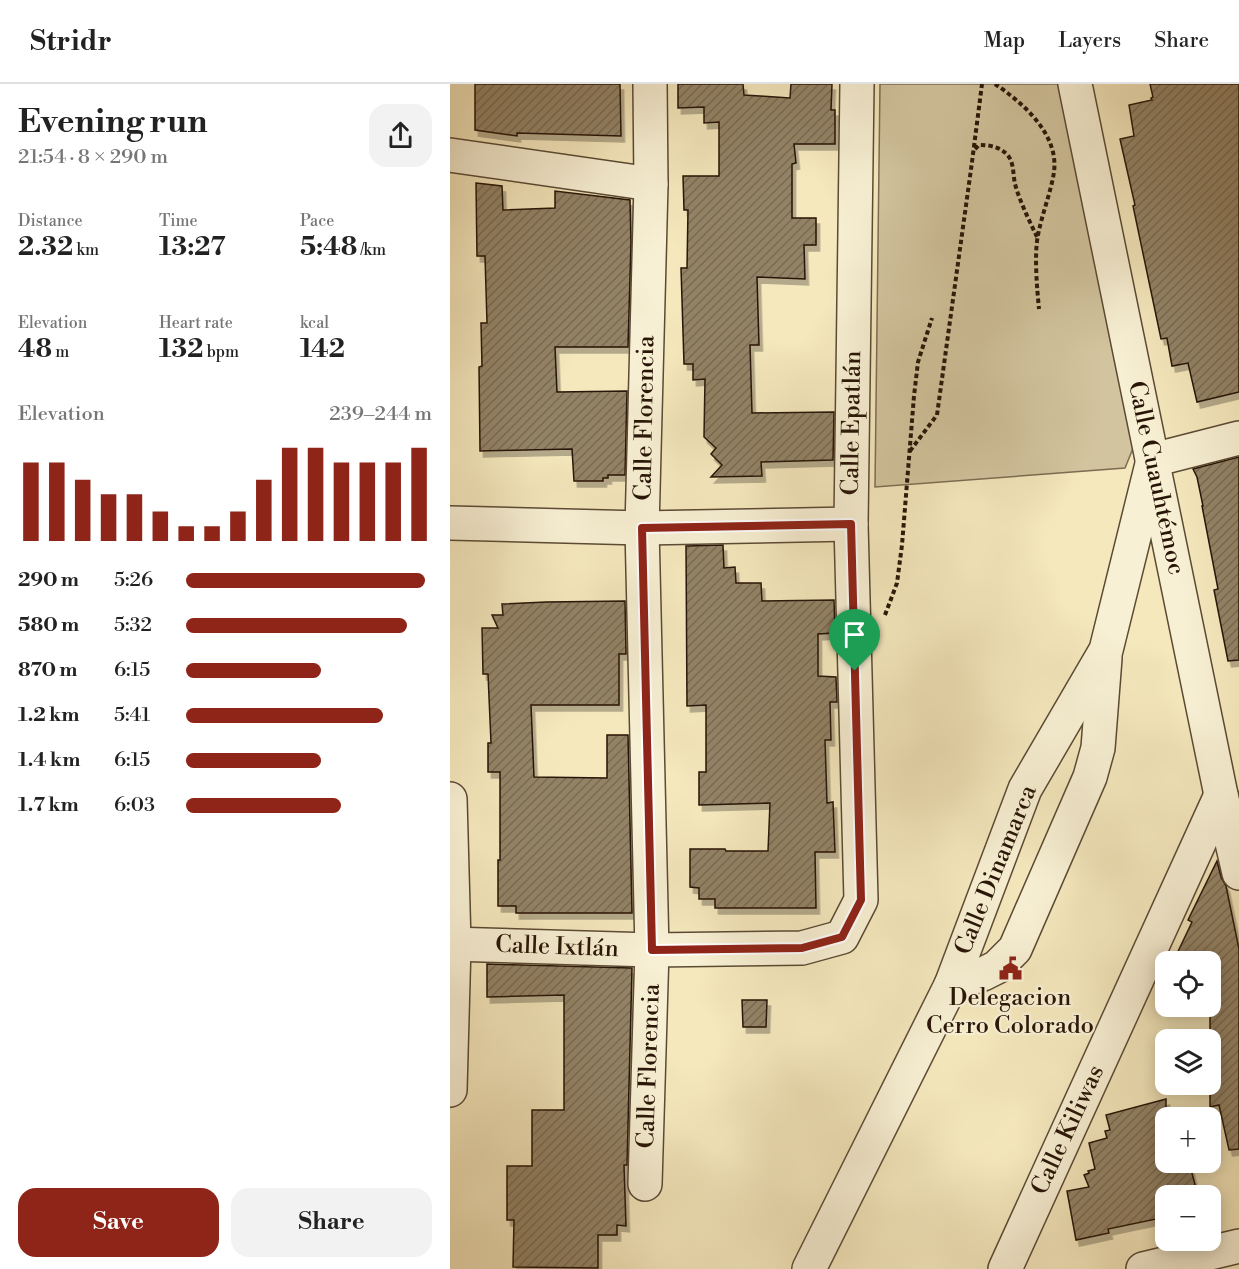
<!DOCTYPE html>
<meta charset="utf-8">
<style>
:root{--surface:#fff;--page:#f2f2f2;--text:#222;--muted:#767676;--line:#e0e0e0;--accent:#8f2418}
body{margin:0;font-family:"Libre Bodoni",serif;background:var(--page);color:var(--text);height:100vh;display:flex;flex-direction:column;font-size:22px;white-space:nowrap}
*{box-sizing:border-box;margin:0}
p{font-size:20px;color:var(--muted)}
.icon{flex:none;width:33px;height:33px;fill:none;stroke:currentColor;stroke-width:2;stroke-linecap:round;stroke-linejoin:round}
.map{position:relative;flex:1;overflow:hidden}
.details{display:flex;flex-direction:column;background:var(--surface);width:450px}
.details>*{flex:none}
.buttons{position:absolute;left:705px;top:867px;display:grid;gap:12px}
.buttons a{display:grid;place-items:center;width:66px;height:66px;border-radius:12px;background:var(--surface);box-shadow:0 3px 15px #0003;font-size:30px}
.pin{position:absolute;display:grid;place-items:center;width:51px;height:51px;color:#fff;margin:-62px -26px;border-radius:50% 50% 50% 0;rotate:-45deg;box-shadow:0 0 6px #0007}
.pin .icon{rotate:45deg}
.round{display:grid;place-items:center;flex:none;width:63px;height:63px;border-radius:18px;background:var(--page)}
.head{display:flex;align-items:center;justify-content:space-between;height:102px;padding:0 18px}
h1{font-size:33px;font-weight:800;line-height:45px}
.stats{display:grid;grid-template-columns:repeat(3,1fr);gap:9px;height:102px;padding:6px 18px}
.stats div{display:grid;align-content:center}
.stats b{font-size:26px;font-weight:800}
.stats small{font-size:16px;font-weight:400}
.stats p{font-size:16px}
.chart{height:168px;padding:12px 18px}
.chart p{display:flex;justify-content:space-between}
.chart svg{width:100%;height:108px;margin-top:6px;stroke:var(--accent);stroke-width:6}
.primary-button{display:flex;gap:12px;margin-top:auto;padding:12px 18px}
.primary-button a{flex:1;height:69px;border-radius:18px;background:var(--accent);color:#fff;font-size:24px;font-weight:800;line-height:69px;text-align:center}
.primary-button a+a{background:var(--page);color:var(--text)}
ul{padding:0 18px;list-style:none;font-size:20px}
li{display:grid;grid-template-columns:96px 72px 1fr;align-items:center;height:45px}
li i{height:15px;border-radius:8px;background:var(--accent)}
header{display:flex;align-items:center;gap:36px;box-sizing:border-box;height:84px;padding:0 30px;background:var(--surface);border-bottom:2px solid var(--line)}
header strong{font-size:28px}
nav{display:flex;gap:33px;margin-inline-start:auto;font-size:21px}
main{display:flex;flex:1;min-height:0}
.map>svg:first-child{display:block}
</style>
<header>
<strong>Stridr</strong>
<nav><a>Map</a><a>Layers</a><a>Share</a></nav>
</header>
<main>
<section class="details">
<div class="head"><div><h1>Evening run</h1><p>21:54 · 8 × 290 m</p></div><a class="round"><svg class="icon" aria-label="share" viewBox="0 0 24 24"><path d="M12 15V3M7 8l5-5 5 5M5 13v7h14v-7"/></svg></a></div>
<div class="stats">
<div><p>Distance</p><b>2.32<small> km</small></b></div>
<div><p>Time</p><b>13:27</b></div>
<div><p>Pace</p><b>5:48<small> /km</small></b></div>
</div>
<div class="stats">
<div><p>Elevation</p><b>48<small> m</small></b></div>
<div><p>Heart rate</p><b>132<small> bpm</small></b></div>
<div><p>kcal</p><b>142</b></div>
</div>
<div class="chart"><p><span>Elevation</span>239–244 m</p>
<svg viewBox="0 0 160 44" preserveAspectRatio="none"><path d="M5 44V12M15 44V12M25 44V19M35 44V25M45 44V25M55 44V32M65 44V38M75 44V38M85 44V32M95 44V19M105 44V6M115 44V6M125 44V12M135 44V12M145 44V12M155 44V6"/></svg>
</div>
<ul>
<li><b>290 m</b>5:26<i style="width:97%"></i></li>
<li><b>580 m</b>5:32<i style="width:90%"></i></li>
<li><b>870 m</b>6:15<i style="width:55%"></i></li>
<li><b>1.2 km</b>5:41<i style="width:80%"></i></li>
<li><b>1.4 km</b>6:15<i style="width:55%"></i></li>
<li><b>1.7 km</b>6:03<i style="width:63%"></i></li>
</ul>
<div class="primary-button"><a>Save</a><a>Share</a></div>
</section>
<div class="map">
<svg width="789" height="1185" viewBox="0 0 789 1185">
<defs>
<pattern id="building-hatch" width="6" height="6" patternUnits="userSpaceOnUse" patternTransform="scale(1.5)"><rect width="6" height="6" fill="#938366"/><path d="M-1 1l2-2M0 6l6-6M5 7l2-2" fill="none" stroke="#786a52"/></pattern>
<filter id="shadow"><feDropShadow dx="3.5" dy="6" stdDeviation="0" flood-color="#0004"/></filter>
</defs>
<rect width="100%" height="100%" fill="#f5e8bd"/>
<filter id="stains"><feTurbulence type="fractalNoise" baseFrequency=".00333" numOctaves="4"/><feColorMatrix values="0 0 0 0 .2 0 0 0 0 .09 0 0 0 0 .02 0 0 0 .5 -.17"/></filter>
<radialGradient id="worn" r=".72"><stop offset=".6" stop-color="#630" stop-opacity="0"/><stop offset="1" stop-color="#630" stop-opacity=".3"/></radialGradient>
<path fill="#d2c49e" stroke="#7d6c52" stroke-width="1.5" d="M430 0H611L686 357 675 384 425 403Z"/>
<g fill="url(#building-hatch)" stroke="#281507" stroke-width="1.5" filter="url(#shadow)">
<path d="M25 0H170L171 52 67 49V52L25 46Z"/>
<path d="M228 0H293L294 11 340 14 341 0H382L381 26H385V60H344L346 79 342 80V134H366V161H354L355 195 307 193 309 261H300L302 329 384 328 383 376 311 378 312 392 261 393 272 381 261 370 266 364 254 353 255 295 243 296V280H234L231 184H237L238 126H234L233 92H269V38L254 39V23L228 24Z"/>
<path d="M700 0H789V308L747 318 738 279 722 282 717 254 711 255 683 122 685 121 670 55 684 52 679 21 702 16 701 14 703 13Z"/>
<path d="M26 99 52 102 53 126 105 124V107L180 116 181 159 178 263H105L107 308 177 307 175 391H158V394H153V397H124L122 365 30 367 29 283 32 282 31 239H37L35 172H27Z"/>
<path d="M789 373V576L778 577 764 506 768 505 752 422H753L747 393 743 385Z"/>
<path d="M273 461 274 484 285 483 286 499H311L312 517 384 516 385 549 368 550V592L386 593 387 618H380L381 656H375L377 719 383 718 385 768H365L366 824H265V815H249V804L240 803V765H275L276 767H318L320 719 249 721V688H256V621L237 622 236 462Z"/>
<path d="M175 517 176 570H169V621H81L84 693 157 694V651H178L182 829H66V822H48V776H50V688H38V659H41L38 590H33L32 544H48L42 531H53L52 520 96 518Z"/>
<path d="M767 777 771 793 776 802 789 865V1065L779 1066 769 1021 760 1023V878H723L742 838 738 836Z"/>
<path d="M37 880 182 884 177 1081H174L176 1142 167 1141V1151H148V1184L63 1183 64 1136H57V1082H82V1026H114V911L37 913Z"/>
<path d="M292 916H317L316 943H293Z"/>
<path d="M716 1015V1078H739L748 1112H716V1133L658 1145 659 1149 626 1156 617 1107 639 1103 634 1091 639 1089 638 1087 645 1085 639 1059 657 1054 655 1047 660 1046 656 1031Z"/>
</g>
<g fill="none" stroke-linecap="round" stroke-linejoin="round">
<defs>
<g id="minor">
<path d="M625 0 771 711 789 789"/>
<path d="M0 71 201 100"/>
<path d="M0 439 192 444 401 440"/>
<path d="M0 715 4 860 0 1006"/>
<path d="M0 860 202 866 352 864 392 853 411 816 401 440 407 0"/>
<path d="M501 901 533 890 547 883 565 865 640 693 648 664 655 574"/>
<path d="M195 1100 202 866 192 444 201 100 200 0"/>
<path d="M359 1185 501 901 575 705 656 566 703 376 789 354"/>
<path d="M555 1185 771 711"/>
<path d="M693 1185 789 1162"/>
</g>
</defs>
<use href="#minor" stroke="#5b4a34" stroke-width="36"/>
<g stroke="#281507" stroke-width="4" stroke-dasharray="4.5 3" stroke-linecap="butt">
<path d="M545 0C573 19 609 50 604 88 601 108 592 130 588 151 584 171 587 204 589 225"/>
<path d="M525 65 529 61C540 61 552 63 559 73 564 81 563 91 565 100 570 118 579 136 587 153"/>
<path d="M460 367 487 331 522 78 532 0"/>
<path d="M435 531 447 499 452 461 464 312 468 278 482 234"/>
</g>
<use href="#minor" stroke="#f8f0d4" stroke-width="33"/>
</g>
<g fill="none" stroke-linecap="round" stroke-linejoin="round">
<defs>
<path id="route" d="M401 440 411 816 392 853 352 864 202 866 192 444Z"/>
</defs>
<use href="#route" stroke="#fff" stroke-width="12"/>
<use href="#route" stroke="#8f2418" stroke-width="8"/>
</g>
<defs>
<symbol id="civic-bare" viewBox="-9 -9 18 18"><path d="M-.6-6.5H3V-4.5H.6V-3L4-1V1h2V6H-6V1h2V-1L-.6-3ZM-1.2 2.5V6h2.4V2.5Z" fill="#8f2418" stroke="#f8f0d4" stroke-width="2.5" paint-order="stroke"/></symbol>
</defs>
<g fill-rule="evenodd">
<use href="#civic-bare" x="544" y="868" width="33" height="33"/>
</g>
<g text-anchor="middle" dominant-baseline="central" stroke-width="4.5" stroke-linejoin="round" paint-order="stroke">
<g font-size="24" fill="#281507" stroke="#f8f0d4">
<text transform="translate(195 334) rotate(-89)">Calle Florencia</text>
<text transform="translate(402 339) rotate(-89)">Calle Epatlán</text>
<text transform="translate(706 394) rotate(78)">Calle Cuauhtémoc</text>
<text transform="translate(546 786) rotate(-68)">Calle Dinamarca</text>
<text transform="translate(107 863) rotate(2)">Calle Ixtlán</text>
<text transform="translate(199 982) rotate(-88)">Calle Florencia</text>
<text transform="translate(618 1046) rotate(-65)">Calle Kiliwas</text>
</g>
<g font-size="24" fill="#281507" stroke="#f8f0d4">
<text x="560" y="914">Delegacion<tspan x="560" dy="28">Cerro Colorado</tspan></text>
</g>
</g>
<rect width="100%" height="100%" filter="url(#stains)"/>
<rect width="100%" height="100%" fill="url(#worn)"/>
</svg>
<div class="buttons">
<a><svg class="icon" aria-label="locate" viewBox="0 0 24 24"><circle cx="12" cy="12" r="6"/><path d="M12 2v4M12 18v4M2 12h4M18 12h4"/></svg></a>
<a><svg class="icon" aria-label="layers" viewBox="0 0 24 24"><path d="M12 4l9 5-9 5-9-5zM3 14l9 5 9-5"/></svg></a>
<a>+</a>
<a>−</a>
</div>
<div class="pin" style="left:405px;top:587px;background:#1e9e55"><svg class="icon" aria-label="arrive" viewBox="0 0 24 24"><path d="M6 21V4h12l-3 4 3 4H6"/></svg></div>
</div>
</main>
